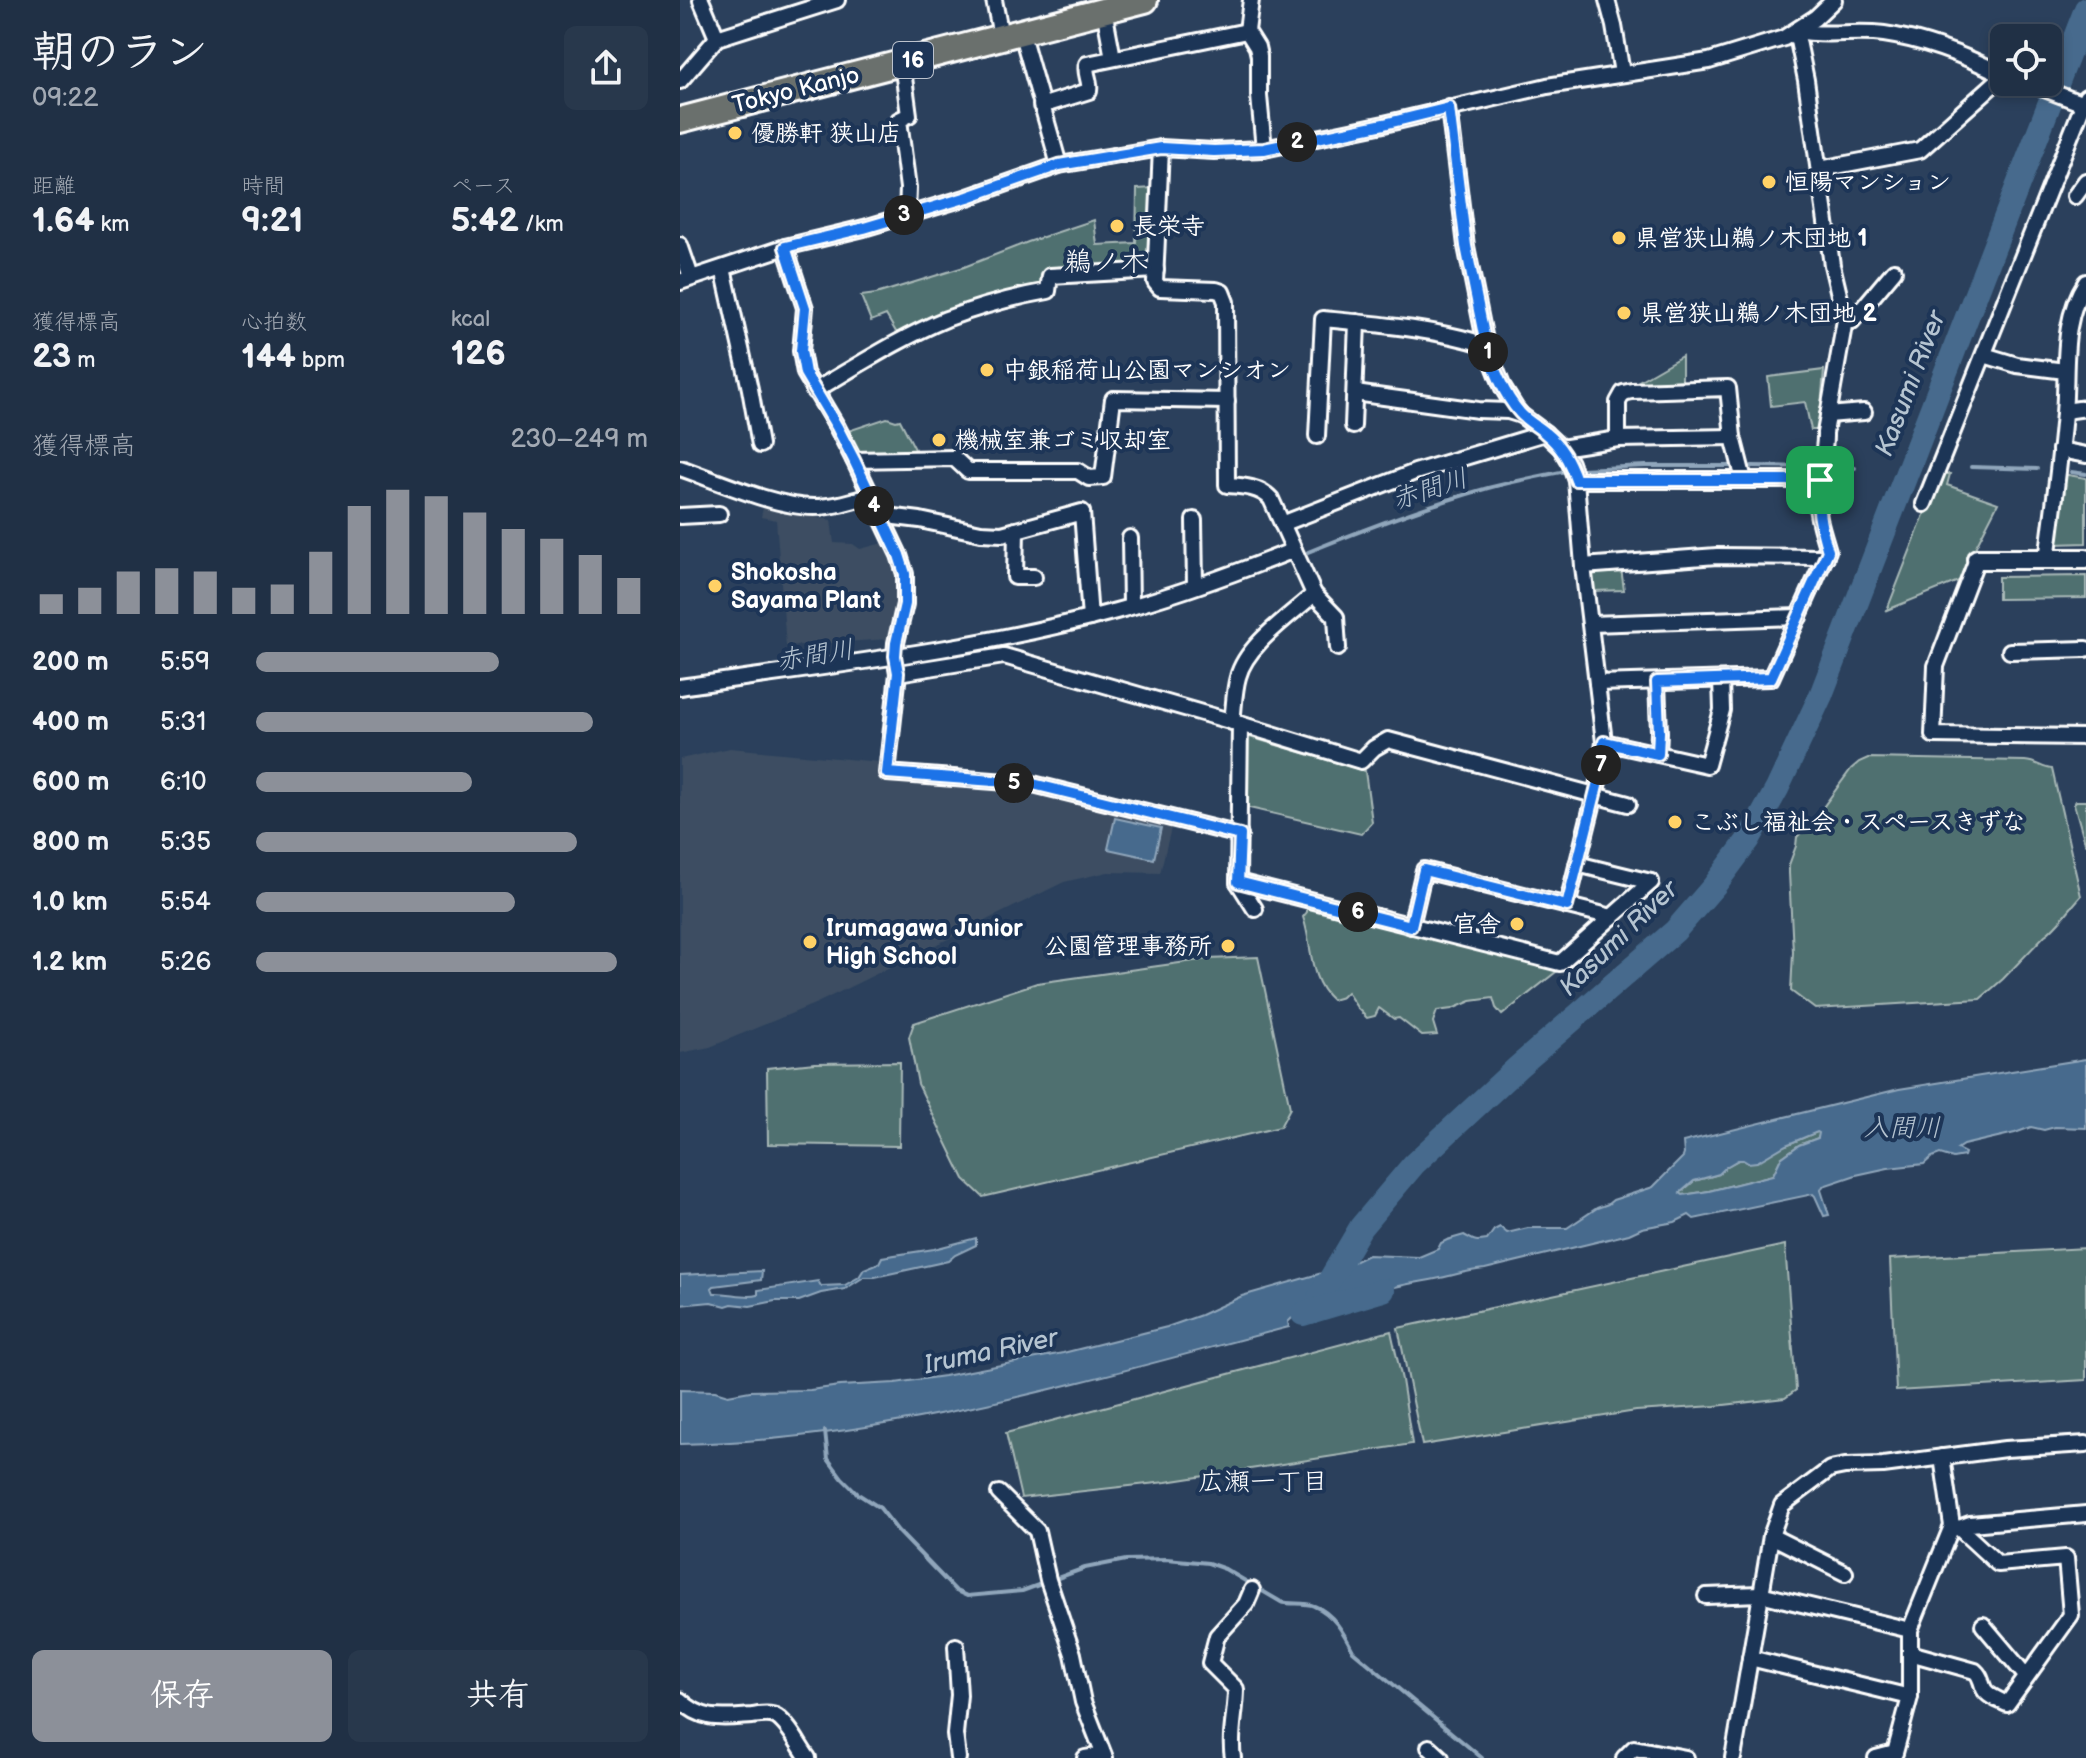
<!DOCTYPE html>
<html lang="ja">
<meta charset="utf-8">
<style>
:root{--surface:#203045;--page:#28384c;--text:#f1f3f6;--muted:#a2a9b3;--line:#3d4b5e;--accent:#8c9099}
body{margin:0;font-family:"Balsamiq Sans","Klee One",sans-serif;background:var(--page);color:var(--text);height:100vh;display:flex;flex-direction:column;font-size:30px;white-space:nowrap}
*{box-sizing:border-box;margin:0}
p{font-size:26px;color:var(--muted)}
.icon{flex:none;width:44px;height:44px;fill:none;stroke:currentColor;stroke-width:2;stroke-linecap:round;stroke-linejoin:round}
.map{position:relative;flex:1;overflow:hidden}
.drawer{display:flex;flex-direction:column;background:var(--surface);width:680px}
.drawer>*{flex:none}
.tools{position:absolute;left:1310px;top:24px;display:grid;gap:16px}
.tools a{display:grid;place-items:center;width:72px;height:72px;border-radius:12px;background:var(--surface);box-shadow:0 4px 12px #0003,0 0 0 2px var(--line);font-size:40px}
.pin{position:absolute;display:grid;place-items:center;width:68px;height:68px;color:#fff;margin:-34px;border-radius:16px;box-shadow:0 4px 12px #0006}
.km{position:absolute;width:40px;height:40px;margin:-20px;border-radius:50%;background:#222;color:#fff;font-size:22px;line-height:40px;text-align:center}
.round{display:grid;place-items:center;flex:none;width:84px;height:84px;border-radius:12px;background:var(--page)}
.summary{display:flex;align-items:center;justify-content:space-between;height:136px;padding:0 32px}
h1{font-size:44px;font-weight:600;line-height:60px}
.figures{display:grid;grid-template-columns:repeat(3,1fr);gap:12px;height:136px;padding:8px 32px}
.figures div{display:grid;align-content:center}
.figures b{font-size:34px;font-weight:600}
.figures small{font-size:22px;font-weight:400}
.figures p{font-size:22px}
.chart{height:224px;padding:16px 32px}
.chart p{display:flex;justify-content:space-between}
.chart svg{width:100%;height:144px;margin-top:8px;stroke:var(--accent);stroke-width:6}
.primary-button{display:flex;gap:16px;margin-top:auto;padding:16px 32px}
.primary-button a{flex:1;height:92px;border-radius:12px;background:var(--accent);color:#fff;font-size:32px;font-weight:600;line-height:92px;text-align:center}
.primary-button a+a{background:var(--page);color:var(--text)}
ul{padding:0 32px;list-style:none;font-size:26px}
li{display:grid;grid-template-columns:128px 96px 1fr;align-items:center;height:60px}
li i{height:20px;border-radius:10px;background:var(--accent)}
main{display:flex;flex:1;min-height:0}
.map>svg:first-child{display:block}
</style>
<main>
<section class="drawer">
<div class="summary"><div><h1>朝のラン</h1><p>09:22</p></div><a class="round"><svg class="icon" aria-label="share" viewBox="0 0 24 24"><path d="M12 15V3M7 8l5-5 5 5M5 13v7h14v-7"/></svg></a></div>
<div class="figures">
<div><p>距離</p><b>1.64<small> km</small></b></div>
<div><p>時間</p><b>9:21</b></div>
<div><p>ペース</p><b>5:42<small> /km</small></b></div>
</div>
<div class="figures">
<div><p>獲得標高</p><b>23<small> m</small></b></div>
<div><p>心拍数</p><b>144<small> bpm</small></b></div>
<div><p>kcal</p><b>126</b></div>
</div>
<div class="chart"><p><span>獲得標高</span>230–249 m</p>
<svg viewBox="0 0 160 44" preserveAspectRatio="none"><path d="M5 44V38M15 44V36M25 44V31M35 44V30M45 44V31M55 44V36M65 44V35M75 44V25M85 44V11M95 44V6M105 44V8M115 44V13M125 44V18M135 44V21M145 44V26M155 44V33"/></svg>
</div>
<ul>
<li><b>200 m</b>5:59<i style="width:62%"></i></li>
<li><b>400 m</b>5:31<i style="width:86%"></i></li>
<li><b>600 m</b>6:10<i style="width:55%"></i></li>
<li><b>800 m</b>5:35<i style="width:82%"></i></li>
<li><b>1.0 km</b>5:54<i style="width:66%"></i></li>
<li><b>1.2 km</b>5:26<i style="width:92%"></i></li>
</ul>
<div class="primary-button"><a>保存</a><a>共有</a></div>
</section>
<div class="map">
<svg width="1406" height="1758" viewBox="0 0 1406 1758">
<rect width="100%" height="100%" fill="#2b405c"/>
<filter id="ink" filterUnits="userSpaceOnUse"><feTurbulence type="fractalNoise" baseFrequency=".0125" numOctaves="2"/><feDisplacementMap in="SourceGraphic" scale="16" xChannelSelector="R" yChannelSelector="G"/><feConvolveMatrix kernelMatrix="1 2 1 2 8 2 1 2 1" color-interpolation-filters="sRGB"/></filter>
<g filter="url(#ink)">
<g fill="#3c4d62">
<path d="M84 503 105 511 151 520 154 543 173 544 180 549 203 543 215 572 218 594 215 616 209 639 106 646 96 520 81 517Z"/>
<path d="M50 748 200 762 198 777 352 790 492 824 480 873 428 872 384 882 137 1003 30 1047 0 1053V759Z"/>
</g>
<g fill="#50706f" stroke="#a8b8b7" stroke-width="2">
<path d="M474 188 471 265 366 272 364 287 219 337 206 315 191 321 181 296 196 294 284 267 348 242 414 220 417 245 456 243 457 189Z"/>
<path d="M1002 356V380L950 386Z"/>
<path d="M1144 370 1139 430H1131L1125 402 1091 406 1088 377Z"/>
<path d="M207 418 216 421 220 420 236 451 177 455 168 431Z"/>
<path d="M1260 474H1270L1267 485 1318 503 1295 548 1281 580 1207 610Z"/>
<path d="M1382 474 1406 478V543L1374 544Z"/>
<path d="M941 568 944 590 913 591 910 570Z"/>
<path d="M1406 576V598L1318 599V577Z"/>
<path d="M566 736 685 771 692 822 681 834 565 807Z"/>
<path d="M1188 758 1345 761C1357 762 1362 768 1372 769L1401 896C1392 906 1375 929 1365 935L1323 979 1300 999 1135 1009 1111 991 1113 952 1109 873V865L1116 846 1117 837 1138 814 1171 769 1179 762Z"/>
<path d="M1396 801H1406V846L1394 804Z"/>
<path d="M627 904 881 968 822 1015 816 1008 813 998 791 1001 772 1009 757 1011 753 1022 757 1035 742 1036 719 1018 714 1019 699 1008 695 1016 687 1018 678 1009 667 992 662 997 652 1000C628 979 633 946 623 917L627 912Z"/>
<path d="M578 957 610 1108 600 1127 303 1197 284 1179 238 1084 229 1037 234 1023 357 983 528 959Z"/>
<path d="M220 1062 219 1146 88 1144 87 1068 135 1063Z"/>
<path d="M1137 1132H1140L1138 1138 1119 1145 1101 1158 1093 1175 1029 1191 1003 1195 1000 1193 1014 1181 1039 1174 1045 1167 1058 1160 1106 1145Z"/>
<path d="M1105 1245 1116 1390 1105 1398 1035 1406 956 1411 742 1445 718 1328Z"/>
<path d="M1406 1248V1380L1216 1391 1210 1259Z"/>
<path d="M711 1331 722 1380 732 1444 486 1482 341 1498 326 1433Z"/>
</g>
<g fill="#466b8d" stroke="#90a6bb" stroke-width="2" fill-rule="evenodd">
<path d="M435 818 481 828 474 859 428 849Z"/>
<path d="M1406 1059V1128L1375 1127 1364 1130 1351 1127 1335 1133 1283 1145 1277 1149 1285 1153 1284 1156 1273 1158 1260 1154 1252 1157 1244 1164 1208 1168 1176 1175 1143 1186 1141 1190 1149 1215 1144 1216 1135 1196 1133 1194 1014 1219 1009 1215 995 1222 962 1228 949 1234 805 1269C792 1270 781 1273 769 1276 749 1281 728 1283 707 1289 675 1297 644 1308 612 1318L608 1322 609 1327C409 1379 208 1441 0 1444V1390L35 1391 48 1395 70 1391 130 1390 160 1386 215 1383 264 1376 383 1353 487 1327 521 1315 562 1296 663 1267 688 1255 739 1257 758 1249 761 1243 767 1240 784 1235C795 1241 793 1242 807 1240L814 1230 820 1227 827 1233 848 1228H887L917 1208 928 1204 933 1200 973 1187 1003 1157 1004 1154 1003 1142 1219 1089ZM1137 1132 1139 1133 1138 1138 1119 1145 1101 1158 1093 1175 1029 1191 1003 1195 1000 1193 1014 1181 1039 1174 1046 1167 1058 1160H1063L1068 1163 1077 1162 1106 1145Z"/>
<path d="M296 1238V1245L275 1255 268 1261 195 1277H184L165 1289 141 1293 119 1301H95L70 1306 52 1304 46 1306 31 1302 0 1305V1275L82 1271 81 1280 34 1286 32 1288 34 1293C48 1292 67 1299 78 1295V1290L138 1281 141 1286 165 1285 179 1277 184 1269 199 1263 202 1257 254 1249Z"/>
</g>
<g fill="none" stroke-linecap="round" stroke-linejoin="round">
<g stroke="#90a6bb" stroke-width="4">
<path d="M1072 466 1137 467"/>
<path d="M1145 467 1175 468"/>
<path d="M1291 467 1357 469"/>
<path d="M901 469 966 466H1051"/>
<path d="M1391 472 1406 474"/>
<path d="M628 552C687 528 747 505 808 488 834 481 860 476 886 471"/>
<path d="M0 695 58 686"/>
<path d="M145 1431 148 1459 162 1478 178 1494 200 1508 218 1531 276 1591 287 1596 342 1591 405 1568 446 1560 487 1559 528 1563 545 1569 601 1602C612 1605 624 1602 634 1606 653 1613 664 1633 673 1651L802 1758"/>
</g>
<g stroke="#466b8d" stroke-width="24">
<path d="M631 1312 681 1227 734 1164 838 1067 995 931 1034 886 1069 839 1097 789 1141 695 1406 9"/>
<path d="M623 1314 703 1290"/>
</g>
<defs>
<g id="minor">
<path d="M21 0 37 38"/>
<path d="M314 0 321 36"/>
<path d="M571 0 567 31 577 47 579 56V96L584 149"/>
<path d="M927 0 934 26 942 73"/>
<path d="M424 10 433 58"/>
<path d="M341 31 379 165"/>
<path d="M1116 31C1145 37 1175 30 1204 34 1246 40 1286 56 1324 75"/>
<path d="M222 63 229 115 219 120 228 188 227 214"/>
<path d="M0 81 37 38 157 0"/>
<path d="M1346 82 1406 105"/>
<path d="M361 106 409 91C411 81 404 73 407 64L567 31"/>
<path d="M769 108 786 246 806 345 823 388 836 409 841 415 865 433 881 448 890 463 896 480 903 566 924 742 920 774 887 906"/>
<path d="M481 148 475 282 480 288 536 290 542 292 546 302 547 485C563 486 581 487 591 499L634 594 656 617 658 648"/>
<path d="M1140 169 1240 150 1324 75"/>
<path d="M1395 196 1406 181"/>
<path d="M0 245 11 277"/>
<path d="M105 247 125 308 121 351 125 373 157 427 174 460 219 555 225 574V604L216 643 215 656 218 673 207 773 353 784 560 835"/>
<path d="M43 268 70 389 80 445"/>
<path d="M0 282 105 247 184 228 288 197 379 165 481 148 534 151 584 149 704 124 867 86 1029 61 1104 38 1135 18 1154 0"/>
<path d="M1165 320 1172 321 1214 271"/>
<path d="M1304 355 1337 365 1385 371"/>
<path d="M134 391C177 366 220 338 266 319 298 307 334 297 368 291L370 276 476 270"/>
<path d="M675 393 798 410 828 411 841 415"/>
<path d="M1385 411 1406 408"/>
<path d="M1148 415 1184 412"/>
<path d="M673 426 677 322"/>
<path d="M637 436 643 319C695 324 757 329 806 345"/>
<path d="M938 439V402L943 393 952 391 1048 388 1053 437 1064 480"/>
<path d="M881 448 938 439 1053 437"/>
<path d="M1380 450 1406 455"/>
<path d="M174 460 274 458 288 471H398L409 478 423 477 433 399 547 401"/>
<path d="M0 468C38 481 95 507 134 507 153 507 172 501 190 496"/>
<path d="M896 480H1140"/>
<path d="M1244 504 1406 97"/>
<path d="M199 515 240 520 301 533 322 534 402 512 410 618"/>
<path d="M0 516 39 514"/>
<path d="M514 520 515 585"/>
<path d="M602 524 735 472 865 433"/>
<path d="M336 530 335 577H354"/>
<path d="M450 538 451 606"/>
<path d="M1297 559 1256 666 1253 735 1406 737"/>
<path d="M1367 560C1373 512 1380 462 1384 413 1388 368 1380 322 1406 282"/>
<path d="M903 566 1037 556 1146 557"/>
<path d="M911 624 1119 617"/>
<path d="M1330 651 1406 649"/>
<path d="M218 673 324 656 560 724 681 761 694 748 708 740 948 804"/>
<path d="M977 682 979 732 978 754"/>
<path d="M917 683 1091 678 1148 551C1144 536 1138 521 1137 506 1135 482 1146 457 1145 433L1165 320 1152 265 1126 80 1116 31"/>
<path d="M0 687C146 666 294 650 436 611 496 595 556 573 614 550"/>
<path d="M552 722C554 707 554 691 558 677 566 645 610 616 634 594"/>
<path d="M560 724 558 882 575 909"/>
<path d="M924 742 1027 765 1042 710 1041 680"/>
<path d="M897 864 971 882"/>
<path d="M558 882 880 963 971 882"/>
<path d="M731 926 744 870 932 917"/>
<path d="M319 1493 357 1531 368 1580 393 1654 403 1702 425 1758"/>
<path d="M1279 1528 1290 1524 1406 1514"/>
<path d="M1091 1536 1165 1573"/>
<path d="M1026 1596 1080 1594 1230 1630"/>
<path d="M1303 1625 1346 1676"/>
<path d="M276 1646 279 1695 275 1734 278 1758"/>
<path d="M1230 1653 1295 1671C1302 1677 1300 1681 1304 1689 1308 1697 1320 1700 1327 1704L1391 1615 1386 1558 1318 1564 1279 1528 1272 1526"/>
<path d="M1070 1658 1230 1697"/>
<path d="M0 1700C23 1722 42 1718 72 1716 80 1715 90 1713 97 1717 110 1726 119 1746 128 1758"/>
<path d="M749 1747 761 1758"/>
<path d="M405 1758 423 1755"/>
<path d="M553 1758C549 1736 556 1712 556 1689L530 1663 537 1636 566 1604 572 1590"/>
<path d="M944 1758 954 1748 1006 1758"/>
<path d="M1053 1758 1091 1536 1102 1505 1150 1469 1165 1466 1203 1465 1325 1449 1406 1444"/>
<path d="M1196 1758 1215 1753 1230 1697V1630L1272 1526 1262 1457"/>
</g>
<path id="tertiary" d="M1297 559H1406"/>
<path id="trunk" d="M0 120 465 0"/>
</defs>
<use href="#minor" stroke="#fff" stroke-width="20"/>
<use href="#tertiary" stroke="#fff" stroke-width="24"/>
<use href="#trunk" stroke="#fff" stroke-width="30"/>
<use href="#minor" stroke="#1d3557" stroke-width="14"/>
<use href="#tertiary" stroke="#1d3557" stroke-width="18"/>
<use href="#trunk" stroke="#6b706d" stroke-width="24"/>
</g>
</g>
<g fill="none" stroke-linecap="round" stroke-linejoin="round" filter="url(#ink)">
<defs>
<path id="route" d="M769 108 786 246 806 345C814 368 823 394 840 413 847 421 857 426 865 433 881 446 889 460 896 480H1140C1136 507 1140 525 1148 551L1091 678 977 682 979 732 978 754 924 742 920 774 887 906 744 870 731 926 558 882 560 835 353 784 207 773 218 673 215 656 216 643 225 604V574L219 555 174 460 157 427 125 373 121 351 125 308 105 247 184 228 288 197 379 165 481 148 534 151 584 149 704 124Z"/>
</defs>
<use href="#route" stroke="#fff" stroke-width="16"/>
<use href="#route" stroke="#1a73e8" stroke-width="10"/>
</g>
<g fill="#ffd166" stroke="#1d3557" stroke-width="3">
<circle cx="55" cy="133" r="8"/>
<circle cx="1089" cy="182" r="8"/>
<circle cx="437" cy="226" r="8"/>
<circle cx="939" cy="238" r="8"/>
<circle cx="944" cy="313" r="8"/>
<circle cx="307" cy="370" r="8"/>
<circle cx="259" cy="440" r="8"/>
<circle cx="35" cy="586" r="8"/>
<circle cx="995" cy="822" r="8"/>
<circle cx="837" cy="924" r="8"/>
<circle cx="130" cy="942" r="8"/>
<circle cx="548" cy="946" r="8"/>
</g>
<g text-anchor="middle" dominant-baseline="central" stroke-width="8" stroke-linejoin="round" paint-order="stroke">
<rect fill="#1d3557" stroke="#bbc2cd" stroke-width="2" x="213" y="42" width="40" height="36" rx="6"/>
<g font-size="22" font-weight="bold" fill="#fff">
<text x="233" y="60">16</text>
</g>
<g font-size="24" fill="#fff" stroke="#1d3557">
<text transform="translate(116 90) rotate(-14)">Tokyo Kanjo</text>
</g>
<g font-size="24" font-weight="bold" fill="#fff" stroke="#1d3557" text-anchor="start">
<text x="71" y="133">優勝軒 狭山店</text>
<text x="1105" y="182">恒陽マンション</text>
<text x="453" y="226">長栄寺</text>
<text x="955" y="238">県営狭山鵜ノ木団地 1</text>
<text x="960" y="313">県営狭山鵜ノ木団地 2</text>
<text x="323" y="370">中銀稲荷山公園マンシオン</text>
<text x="275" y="440">機械室兼ゴミ収却室</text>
<text x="51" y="572">Shokosha<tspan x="51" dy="28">Sayama Plant</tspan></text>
<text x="1011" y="822">こぶし福祉会・スペースきずな</text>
<text x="821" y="924" text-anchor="end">官舎</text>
<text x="146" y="928">Irumagawa Junior<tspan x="146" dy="28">High School</tspan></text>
<text x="532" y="946" text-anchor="end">公園管理事務所</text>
</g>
<g font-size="26" font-style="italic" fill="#b5c4d1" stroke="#1d3557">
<text transform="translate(1231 384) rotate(-69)">Kasumi River</text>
<text transform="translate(750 490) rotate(-18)">赤間川</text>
<text transform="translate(135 656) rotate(-9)">赤間川</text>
<text transform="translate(939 939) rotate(-44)">Kasumi River</text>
<text x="1222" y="1128">入間川</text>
<text transform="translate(311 1352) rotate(-12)">Iruma River</text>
</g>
<g font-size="26" fill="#fff" stroke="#1d3557">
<text x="583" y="1482">広瀬一丁目</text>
</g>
<g font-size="28" fill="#fff" stroke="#1d3557">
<text x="426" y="262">鵜ノ木</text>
</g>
</g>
</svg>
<div class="tools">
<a><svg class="icon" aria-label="locate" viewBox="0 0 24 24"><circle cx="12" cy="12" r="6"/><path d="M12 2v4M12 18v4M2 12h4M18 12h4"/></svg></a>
</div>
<div class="pin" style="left:1140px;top:480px;background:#1e9e55"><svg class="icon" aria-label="arrive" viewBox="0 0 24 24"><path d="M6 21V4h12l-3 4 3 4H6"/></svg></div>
<b class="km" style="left:808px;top:352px">1</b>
<b class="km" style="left:617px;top:142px">2</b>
<b class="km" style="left:224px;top:215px">3</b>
<b class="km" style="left:194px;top:506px">4</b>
<b class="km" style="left:334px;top:783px">5</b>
<b class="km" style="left:678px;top:912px">6</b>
<b class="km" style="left:921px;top:765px">7</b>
</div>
</main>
